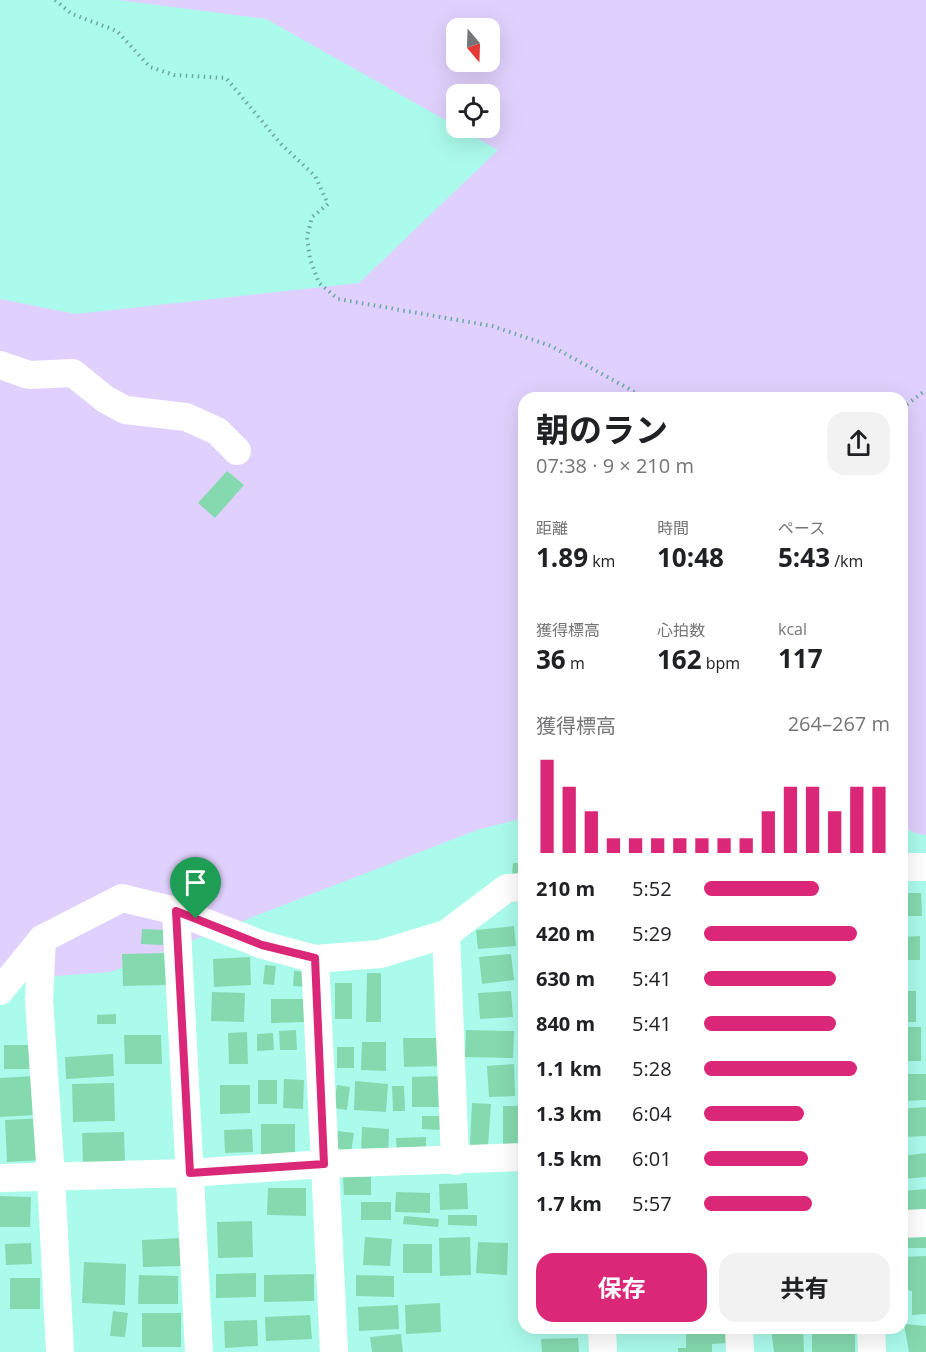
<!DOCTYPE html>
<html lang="ja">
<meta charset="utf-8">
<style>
:root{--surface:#fff;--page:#f2f2f2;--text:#202124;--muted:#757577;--accent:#db2777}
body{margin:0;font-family:"Open Sans","Noto Sans JP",sans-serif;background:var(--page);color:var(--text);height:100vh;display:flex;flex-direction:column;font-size:22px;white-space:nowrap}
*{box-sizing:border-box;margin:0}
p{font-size:20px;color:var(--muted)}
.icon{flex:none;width:33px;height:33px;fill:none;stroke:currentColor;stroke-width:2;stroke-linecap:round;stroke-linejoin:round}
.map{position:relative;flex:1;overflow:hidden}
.side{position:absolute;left:518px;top:392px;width:390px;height:942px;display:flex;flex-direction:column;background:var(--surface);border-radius:18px;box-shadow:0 6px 24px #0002}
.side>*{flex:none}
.needle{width:39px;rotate:161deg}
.fabs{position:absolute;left:446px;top:18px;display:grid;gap:12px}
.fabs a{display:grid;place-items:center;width:54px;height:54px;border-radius:12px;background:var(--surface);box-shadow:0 6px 24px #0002;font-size:30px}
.pin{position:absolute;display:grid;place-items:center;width:51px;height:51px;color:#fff;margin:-62px -26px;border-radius:50% 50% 50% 0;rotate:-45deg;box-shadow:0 0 6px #0007}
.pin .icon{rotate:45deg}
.round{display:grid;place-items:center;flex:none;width:63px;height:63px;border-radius:18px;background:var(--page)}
.summary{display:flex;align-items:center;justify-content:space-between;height:102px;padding:0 18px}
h1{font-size:33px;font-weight:700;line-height:45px}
.figures{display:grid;grid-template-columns:repeat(3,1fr);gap:9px;height:102px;padding:6px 18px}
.figures div{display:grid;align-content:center}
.figures b{font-size:26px;font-weight:700}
.figures small{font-size:16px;font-weight:400}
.figures p{font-size:16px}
.chart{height:168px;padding:12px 18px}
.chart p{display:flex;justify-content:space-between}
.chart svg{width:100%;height:108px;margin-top:6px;stroke:var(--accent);stroke-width:6}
.primary-button{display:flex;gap:12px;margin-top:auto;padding:12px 18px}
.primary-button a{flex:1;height:69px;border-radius:18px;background:var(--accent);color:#fff;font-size:24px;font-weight:700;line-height:69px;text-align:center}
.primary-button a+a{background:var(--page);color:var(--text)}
ul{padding:0 18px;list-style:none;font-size:20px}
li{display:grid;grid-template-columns:96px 72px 1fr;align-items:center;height:45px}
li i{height:15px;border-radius:8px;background:var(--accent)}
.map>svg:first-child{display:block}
</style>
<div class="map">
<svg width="926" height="1352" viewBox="0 0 926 1352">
<rect width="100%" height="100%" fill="#abfbec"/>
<path fill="#e0d0fd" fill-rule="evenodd" d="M118 0H926V835L915 833 902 826V398H524L523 818 477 830 111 972 27 978 0 968V299L76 314 359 283 498 150 459 128H489V94H456V126L266 19ZM456 28H489V62H456Z"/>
<g fill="#85d9af">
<path d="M227 471 244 485 215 518 198 503Z"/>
<path d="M513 863H524V877L512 876Z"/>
<path d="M902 893H921L922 916H902Z"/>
<path d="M514 926 516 946 478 949 476 930Z"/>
<path d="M142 929 163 930V945L141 944Z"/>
<path d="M920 936V960H902V937Z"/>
<path d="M167 953 168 985 123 986 122 954Z"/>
<path d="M511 954 514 980 482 984 479 957Z"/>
<path d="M250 957 251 985 214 987 213 959Z"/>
<path d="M265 965 276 966 274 985 263 984Z"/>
<path d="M294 971 307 972 306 987 293 986Z"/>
<path d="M367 973H381V1022H366Z"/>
<rect x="335" y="983" width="17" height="36"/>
<path d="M511 991 513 1017 480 1019 478 993Z"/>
<rect x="902" y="991" width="14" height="31"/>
<path d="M212 992 245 993 244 1022 211 1021Z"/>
<path d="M271 999H304L305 1022 271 1023Z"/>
<path d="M116 1014V1024H97V1015Z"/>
<rect x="902" y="1027" width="19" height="34"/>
<path d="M296 1030 297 1050H280L279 1031Z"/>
<path d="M466 1030 514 1031 513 1058 465 1057Z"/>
<path d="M247 1032 248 1064H229L228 1033Z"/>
<path d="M273 1033 274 1050 257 1051V1034Z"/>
<path d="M124 1035H161L162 1064H125Z"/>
<path d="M403 1038H444V1066L404 1067Z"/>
<path d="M362 1042H386V1071L361 1070Z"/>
<rect x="4" y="1045" width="33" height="24"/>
<rect x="337" y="1047" width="17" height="21"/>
<path d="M113 1054 114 1076 66 1079 65 1057Z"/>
<path d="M514 1064 515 1096 489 1097 487 1066Z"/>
<path d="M902 1074H926V1100L902 1101Z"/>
<path d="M35 1076 36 1115 0 1117V1078Z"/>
<path d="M442 1076V1107H412V1077Z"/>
<path d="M284 1079 304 1080 303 1109 283 1108Z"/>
<rect x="258" y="1080" width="19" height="24"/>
<path d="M355 1081 388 1084 386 1112 354 1110Z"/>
<path d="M114 1083 115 1121 73 1122 72 1084Z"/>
<path d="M220 1085H250V1113L220 1114Z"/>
<path d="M337 1085 350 1087 347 1110 333 1108Z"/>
<path d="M392 1086H404L405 1111H393Z"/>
<path d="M472 1103 491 1104 488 1146 470 1145Z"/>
<rect x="503" y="1106" width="21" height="38"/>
<path d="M926 1107V1136L902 1137V1109Z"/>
<path d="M422 1116H443V1130L422 1129Z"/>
<path d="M43 1118 45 1160 7 1162 5 1120Z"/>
<path d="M261 1124H295V1155L261 1156Z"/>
<path d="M362 1127 389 1129 388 1155 361 1154Z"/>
<path d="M252 1129 253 1152 225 1153 224 1130Z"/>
<path d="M338 1131 354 1133 351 1153 335 1150Z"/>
<path d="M124 1132 125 1162 83 1164 82 1133Z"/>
<path d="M426 1137V1155L397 1156 396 1138Z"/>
<path d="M926 1153V1177L902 1179V1156Z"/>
<path d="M343 1177H371V1195H344Z"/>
<path d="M467 1183 468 1209 440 1210 439 1184Z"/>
<path d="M268 1188H306V1216L267 1215Z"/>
<path d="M926 1189V1220L907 1221 904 1191Z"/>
<path d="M396 1192 430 1193V1213L395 1212Z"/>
<path d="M0 1196 31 1197 30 1227H0Z"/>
<rect x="361" y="1202" width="30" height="18"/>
<path d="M448 1215H477V1226L448 1225Z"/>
<path d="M404 1216 439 1219 438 1227 403 1224Z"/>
<path d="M252 1221 253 1257 218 1258 217 1222Z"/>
<rect x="902" y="1230" width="24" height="18"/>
<path d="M365 1237 392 1239 390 1266 363 1265Z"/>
<path d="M470 1237 471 1275 440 1276 439 1238Z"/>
<path d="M180 1238 181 1266 143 1267 142 1240Z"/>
<path d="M478 1242 508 1243 507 1275 476 1273Z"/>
<path d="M31 1243 32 1264 6 1265 5 1244Z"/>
<rect x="403" y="1244" width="29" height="29"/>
<path d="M926 1256V1314L912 1315V1291L902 1289V1257Z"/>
<path d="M84 1262 126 1264 125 1305 82 1303Z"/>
<path d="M256 1273V1297L216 1298V1274Z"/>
<path d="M314 1274V1301L264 1302V1275Z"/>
<path d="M139 1275 178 1276V1304H138Z"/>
<path d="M356 1275 394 1276V1297L356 1296Z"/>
<rect x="10" y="1278" width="30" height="31"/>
<path d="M440 1303 441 1332 406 1334 405 1305Z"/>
<path d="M398 1305 399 1329 359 1331 358 1307Z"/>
<path d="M113 1311 128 1313 125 1337 110 1336Z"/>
<rect x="142" y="1313" width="39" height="34"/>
<path d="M310 1315 312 1339 266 1341 265 1317Z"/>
<path d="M257 1320 258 1346 225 1348 224 1321Z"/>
<path d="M904 1324 926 1326V1352H909Z"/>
<path d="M771 1328H803L804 1352H774Z"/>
<path d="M686 1329H727L728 1343 712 1344V1352H678V1348H686Z"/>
<path d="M855 1331V1352H812V1332Z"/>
<path d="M401 1334 403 1352H372L370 1337Z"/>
<path d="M578 1338 579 1352H542L541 1339Z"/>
</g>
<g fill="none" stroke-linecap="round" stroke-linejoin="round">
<g stroke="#69aa9f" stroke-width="4" stroke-dasharray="1.5 4.5" stroke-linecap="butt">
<path d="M55 0 72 14 117 31 150 67 174 75 226 78 281 144 315 176 328 204 312 217 307 237 310 259 319 283 338 299 492 326 551 346 640 395 651 398"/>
<path d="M902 408 926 390"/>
</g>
<g stroke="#fff" stroke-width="28">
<path d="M0 365 29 375 73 373 105 399 125 410 186 417 217 431 237 451"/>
<path d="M902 867H926"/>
<path d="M176 911 199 1352"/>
<path d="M446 934 455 1161"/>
<path d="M42 939 39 1000 51 1177 60 1352"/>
<path d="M315 959 334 1352"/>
<path d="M0 991 42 939 122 898 176 911 263 945 315 959 380 954 446 934 507 888 524 887"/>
<path d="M0 1178 190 1173 324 1164 524 1157"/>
<path d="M902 1224 926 1223"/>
<path d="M602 1328 603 1352"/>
<path d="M739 1328 740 1352"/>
<path d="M871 1328 872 1352"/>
</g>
</g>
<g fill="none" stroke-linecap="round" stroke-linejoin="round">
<defs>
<path id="route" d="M176 911 262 945 315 958 324 1164 190 1173Z"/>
</defs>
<use href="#route" stroke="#fff" stroke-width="12"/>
<use href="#route" stroke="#db2777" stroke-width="8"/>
</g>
</svg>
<div class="fabs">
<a><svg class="needle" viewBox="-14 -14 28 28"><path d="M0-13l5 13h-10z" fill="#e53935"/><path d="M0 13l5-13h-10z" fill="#757577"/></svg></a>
<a><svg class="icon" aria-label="locate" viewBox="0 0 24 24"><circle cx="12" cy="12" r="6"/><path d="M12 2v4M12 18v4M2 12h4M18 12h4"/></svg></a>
</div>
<div class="pin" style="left:196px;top:919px;background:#1e9e55"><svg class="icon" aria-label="arrive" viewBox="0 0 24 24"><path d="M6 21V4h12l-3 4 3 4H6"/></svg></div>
<section class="side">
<div class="summary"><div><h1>朝のラン</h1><p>07:38 · 9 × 210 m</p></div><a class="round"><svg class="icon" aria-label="share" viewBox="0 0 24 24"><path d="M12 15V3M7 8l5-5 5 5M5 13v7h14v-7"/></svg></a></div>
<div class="figures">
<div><p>距離</p><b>1.89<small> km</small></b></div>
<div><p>時間</p><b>10:48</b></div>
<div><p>ペース</p><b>5:43<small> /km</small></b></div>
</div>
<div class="figures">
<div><p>獲得標高</p><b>36<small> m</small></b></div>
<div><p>心拍数</p><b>162<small> bpm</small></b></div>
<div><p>kcal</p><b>117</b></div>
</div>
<div class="chart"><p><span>獲得標高</span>264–267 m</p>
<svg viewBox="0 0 160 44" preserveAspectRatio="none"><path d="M5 44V6M15 44V17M25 44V27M35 44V38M45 44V38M55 44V38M65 44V38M75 44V38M85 44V38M95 44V38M105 44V27M115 44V17M125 44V17M135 44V27M145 44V17M155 44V17"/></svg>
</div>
<ul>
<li><b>210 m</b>5:52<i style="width:62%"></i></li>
<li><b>420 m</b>5:29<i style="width:82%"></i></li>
<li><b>630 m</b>5:41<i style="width:71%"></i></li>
<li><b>840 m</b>5:41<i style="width:71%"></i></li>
<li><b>1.1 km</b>5:28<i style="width:82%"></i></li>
<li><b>1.3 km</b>6:04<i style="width:54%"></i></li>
<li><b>1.5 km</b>6:01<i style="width:56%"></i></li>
<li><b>1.7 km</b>5:57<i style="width:58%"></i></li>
</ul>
<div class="primary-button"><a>保存</a><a>共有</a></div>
</section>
</div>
